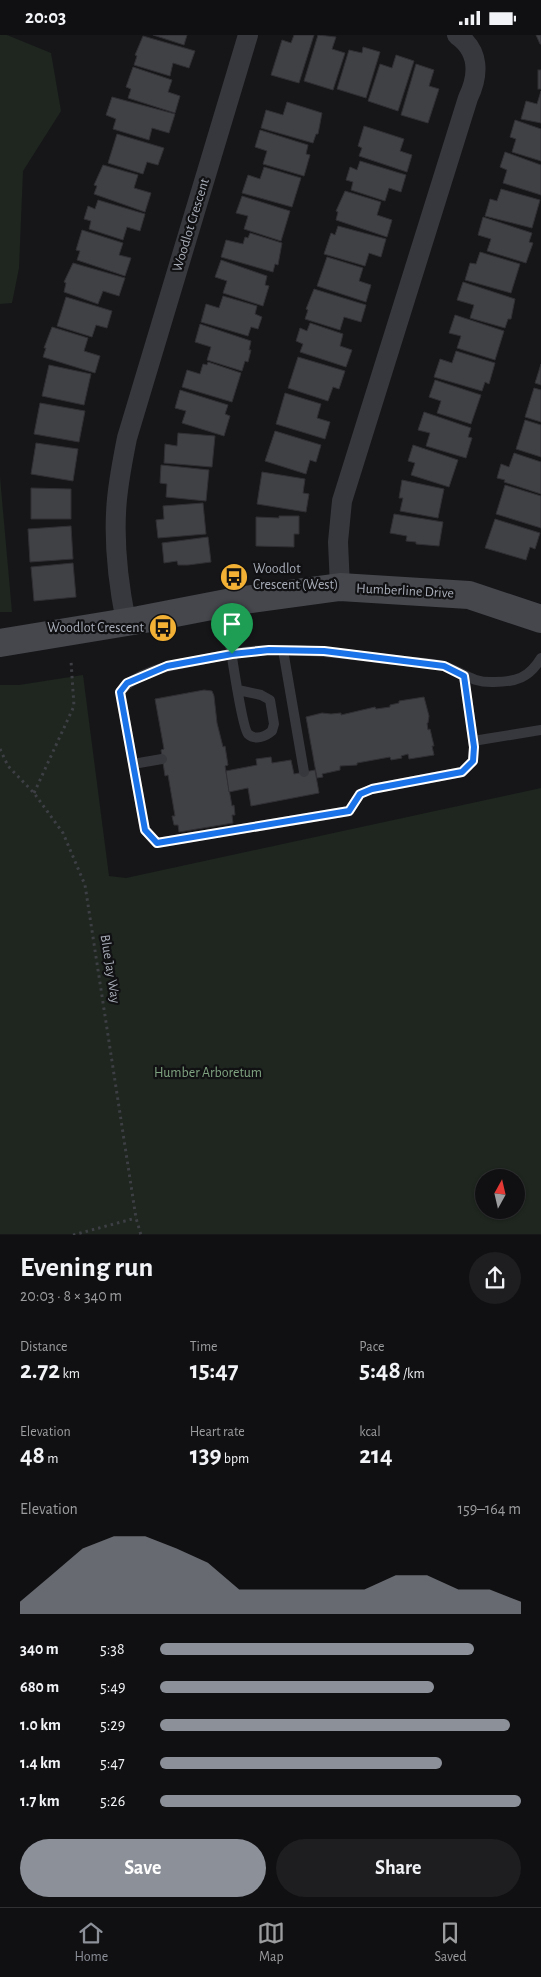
<!DOCTYPE html>
<meta charset="utf-8">
<style>
:root{--surface:#101012;--page:#1e1e20;--text:#f1f3f6;--muted:#9c9d9f;--line:#303032;--accent:#8c9099}
body{margin:0;font-family:"Alegreya Sans",sans-serif;background:var(--page);color:var(--text);height:100vh;display:flex;flex-direction:column;font-size:19px;white-space:nowrap}
*{box-sizing:border-box;margin:0}
p{font-size:16px;color:var(--muted)}
.icon{flex:none;width:28px;height:28px;fill:none;stroke:currentColor;stroke-width:2;stroke-linecap:round;stroke-linejoin:round}
.map{position:relative;height:1200px;overflow:hidden}
.details{display:flex;flex-direction:column;background:var(--surface);flex:1}
.details>*{flex:none}
.needle{width:32px;rotate:8deg}
.tools{position:absolute;left:475px;top:1134px;display:grid;gap:10px}
.tools a{display:grid;place-items:center;width:50px;height:50px;border-radius:50%;background:var(--surface);box-shadow:0 1px 4px #0004,0 0 0 1px var(--line);font-size:25px}
.pin{position:absolute;display:grid;place-items:center;width:42px;height:42px;color:#fff;margin:-51px -21px;border-radius:50% 50% 50% 0;rotate:-45deg;box-shadow:0 0 5px #0007}
.pin .icon{rotate:45deg}
.round{display:grid;place-items:center;flex:none;width:52px;height:52px;border-radius:26px;background:var(--page)}
.overview{display:flex;align-items:center;justify-content:space-between;height:85px;padding:0 20px}
h1{font-size:28px;font-weight:700;line-height:38px}
.stats{display:grid;grid-template-columns:repeat(3,1fr);gap:8px;height:85px;padding:5px 20px}
.stats div{display:grid;align-content:center}
.stats b{font-size:25px;font-weight:700}
.stats small{font-size:14px;font-weight:400}
.stats p{font-size:14px}
.chart{height:140px;padding:10px 20px}
.chart p{display:flex;justify-content:space-between}
.chart svg{width:100%;height:90px;margin-top:5px;fill:var(--accent);opacity:.7}
.primary-button{display:flex;gap:10px;margin-top:auto;padding:10px 20px}
.primary-button a{flex:1;height:58px;border-radius:30px;background:var(--accent);color:#fff;font-size:20px;font-weight:700;line-height:58px;text-align:center}
.primary-button a+a{background:var(--page);color:var(--text)}
ul{padding:0 20px;list-style:none;font-size:16px}
li{display:grid;grid-template-columns:80px 60px 1fr;align-items:center;height:38px}
li i{height:12px;border-radius:6px;background:var(--accent)}
.status{display:flex;justify-content:space-between;align-items:center;height:35px;padding:0 25px;background:var(--surface);direction:ltr}
.status svg{height:14px;fill:currentColor}
.menu{display:flex;justify-content:space-around;align-items:center;height:70px;border-top:1px solid var(--line);background:var(--surface);font-size:14px;color:var(--muted)}
.menu a{display:grid;justify-items:center;gap:2px}
.menu .on{color:var(--accent)}
.map>svg:first-child{display:block}
</style>
<div class="status"><b>20:03</b><svg viewBox="0 0 49 12"><path d="M0 12V9h3v3zM5 12V6h3v6zM10 12V3h3v9zM15 12V0h3v12zM26 1h20v11H26zM47 4h2v5h-2z"/></svg></div>
<div class="map">
<svg width="541" height="1200" viewBox="0 0 541 1200">
<rect width="100%" height="100%" fill="#161618"/>
<g fill="#1e261f" fill-rule="evenodd">
<path d="M0 0H7L51 18 61 76 23 136 19 233 12 268 0 269Z"/>
<path d="M0 442 12 577H0Z"/>
<path d="M83 640 109 841 126 843 541 753V1199H0V650H19ZM484 1142H516V1175H484Z"/>
</g>
<g fill="#404145" stroke="#303034">
<path d="M153 0H187L184 10Z"/>
<path d="M294 0H314L299 48 271 40 282 5 291 8Z"/>
<path d="M318 0 336 2 332 14 345 18 333 55 304 46Z"/>
<path d="M536 0H541V9H540Z"/>
<path d="M143 1 195 16 189 33 173 28 170 41 134 30 137 21 135 20Z"/>
<path d="M363 12 380 17 366 63 337 54 349 15 362 18Z"/>
<path d="M396 20 414 26 398 76 368 66 380 29 392 33Z"/>
<path d="M416 29 434 35 429 51 439 54 428 88 401 80Z"/>
<path d="M133 32 172 45 168 57 180 61 175 78 128 63 131 54 126 52Z"/>
<rect x="538" y="35" width="3" height="19"/>
<path d="M541 56V88L521 84 526 66 537 69Z"/>
<path d="M112 62 175 79 169 98 152 93 149 105 113 94 116 84 106 80Z"/>
<path d="M287 67 322 78 318 99H316L313 108 261 93 266 75 283 80Z"/>
<path d="M515 85 541 94V126L512 117 516 104 510 102Z"/>
<path d="M364 91 404 104 400 116 412 120 407 137 359 121 362 113 358 111Z"/>
<path d="M260 95 308 110 306 119 310 120 304 141 263 129 267 116 255 112Z"/>
<path d="M117 99 164 113 158 130 147 127 143 139 108 128Z"/>
<path d="M505 117 541 130V160L503 148 507 135 500 132Z"/>
<path d="M360 126 406 140 401 157 389 153 385 166 351 155 353 147 346 145 350 132 357 135Z"/>
<path d="M103 130 138 140 134 153 151 158 145 177 94 159 97 151 94 150Z"/>
<path d="M264 132 301 143 292 172 242 158 248 140 260 144Z"/>
<path d="M501 154 540 165 532 193 485 181 490 164 497 166Z"/>
<path d="M345 156 381 167 377 180 392 185 387 202 336 185 338 177 336 176Z"/>
<path d="M242 161 290 176 281 206 244 194 248 181 236 178Z"/>
<path d="M98 165 145 179 140 196 127 192 123 205 89 194 91 186 84 184 88 171 95 174Z"/>
<path d="M483 182 532 198 529 207 533 208 526 228 487 216 491 204 478 200Z"/>
<path d="M338 191 386 204 381 222 369 218 365 231 324 219 331 198 335 200Z"/>
<path d="M82 195 123 208 119 220 131 223 125 241 77 225 80 216 76 215Z"/>
<path d="M250 198 282 208 278 230 275 229 273 237 221 222 226 205 243 209 245 202 248 203Z"/>
<path d="M480 217 520 229 511 258 465 245 470 228 476 229Z"/>
<path d="M327 222 363 233 359 246 371 250 366 267 317 251Z"/>
<path d="M221 225 267 241 265 250 269 251 263 271 223 258 227 246 215 242Z"/>
<path d="M73 228 125 243 119 261 103 256 98 269 64 257 66 248 64 247Z"/>
<path d="M463 247 515 264 511 284H508L505 293 470 283 474 270 457 265Z"/>
<path d="M314 254 366 270 361 287 344 282 340 295 305 284 308 275 306 274Z"/>
<path d="M223 261 257 271 255 279 262 282 258 294 251 292 248 301 201 287 206 269 219 273Z"/>
<path d="M66 262 112 276 107 293 96 290 92 302 57 291Z"/>
<path d="M455 280 504 296 495 325 457 313 461 301 449 298Z"/>
<path d="M310 288 343 299 340 311 352 315 346 332 300 317 303 309 296 306 300 293 307 296Z"/>
<path d="M200 289 251 306 249 315H251L248 327 245 326 242 336 207 325 211 312 195 307Z"/>
<path d="M52 292 88 303 84 316 100 321 95 338 43 322 46 313H44Z"/>
<path d="M456 316 495 328 489 349 485 347 482 356 434 342 440 324 452 328Z"/>
<path d="M298 322 345 336 339 354 333 352 328 366 288 353Z"/>
<path d="M208 327 241 338 232 367 182 352 187 335 200 339 203 329 207 330Z"/>
<path d="M541 329V350L535 348Z"/>
<path d="M49 330 91 339 84 370 42 361Z"/>
<path d="M435 345 481 360 471 389 437 378 441 366 429 362Z"/>
<path d="M534 353 541 355V387L525 382Z"/>
<path d="M180 355 228 370 225 379 230 381 224 401 182 388 186 376 175 373Z"/>
<path d="M285 358 321 369 317 383 330 387 325 404 276 389Z"/>
<path d="M40 368 85 376 79 407 34 399Z"/>
<path d="M424 377 471 393 468 402 472 403 466 423 426 411 430 398 418 395Z"/>
<path d="M525 385 541 390V422L516 414Z"/>
<path d="M275 396 321 410 316 427 310 425 306 439 265 426Z"/>
<path d="M178 398 215 401 212 432 164 428 165 409 177 411Z"/>
<path d="M36 408 78 414 73 446 31 439Z"/>
<path d="M413 410 458 425 449 452 411 440 415 428 408 426Z"/>
<path d="M514 418 541 427V459L504 447 505 445 497 443 501 429 509 432Z"/>
<path d="M161 430 209 435 206 466 166 462 167 449 160 448Z"/>
<path d="M262 437 305 444 303 458 309 459 306 477 257 469Z"/>
<path d="M402 445 444 454 438 483 400 476 403 463H399Z"/>
<path d="M505 450 541 461V493L496 479Z"/>
<path d="M31 453 71 454V484H31Z"/>
<path d="M203 468 206 499 158 503 156 485 164 484 163 471Z"/>
<path d="M394 479 443 487 439 511 416 509V507L406 506 407 501 390 498Z"/>
<path d="M279 481H299V499H294V512L256 511V482L279 483Z"/>
<path d="M495 484 540 498 535 514 530 512 526 525 485 513Z"/>
<path d="M71 491 73 524 30 527 28 494Z"/>
<path d="M208 502 211 527 188 530H178L177 526 164 528 162 508Z"/>
<path d="M73 528 76 562 34 566 31 532Z"/>
<path d="M204 655 212 656 214 661 217 688 223 712 225 711 228 730 225 731 232 771 234 770 235 780H232L233 788 179 797 178 790H174L172 781H175L168 740 165 741 161 715 164 714 155 664Z"/>
<path d="M424 662 429 681 428 688H427L428 695 430 694 434 711H432L434 720 409 724 408 719 401 721 402 723 391 725 390 722 357 728V730L340 731V735L322 739 323 742 317 743 306 682 322 678 331 679 341 678V680L375 672 376 674 390 672V670L399 668V666Z"/>
<path d="M271 722 272 728 291 725 294 739 315 735 319 758 251 771 248 753 229 757 226 736 257 730 256 724Z"/>
</g>
<g fill="none" stroke-linecap="round" stroke-linejoin="round">
<g stroke="#3d3f44" stroke-width="3" stroke-dasharray="2.5 4" stroke-linecap="butt">
<path d="M0 714 8 731 34 758 63 798 85 850 136 1183 141 1200"/>
<path d="M34 758 74 671 71 626"/>
<path d="M73 1200 136 1183"/>
</g>
<g stroke="#37383d" stroke-width="10">
<path d="M224 570C227 588 241 691 248 699 256 706 266 701 272 696L274 689 270 665 261 660 238 655"/>
<path d="M283 615 304 737"/>
<path d="M464 641 474 712 473 726 462 737 372 754 360 759 349 776 157 808 145 795 120 657C136 637 167 631 191 627 217 622 244 615 270 615 312 614 353 620 395 625 410 627 429 627 444 631 462 636 470 648 494 647 516 647 529 643 541 623"/>
<path d="M473 706 541 695"/>
<path d="M133 729 162 724"/>
</g>
<g stroke="#37383d" stroke-width="20">
<path d="M340 552 338 507 342 466 468 63C479 40 480 16 457 0"/>
<path d="M126 587C118 547 113 505 117 464 119 444 123 423 127 403L248 0"/>
</g>
<path stroke="#45474d" stroke-width="28" d="M0 608 139 585 237 566 340 552 469 560 541 584"/>
</g>
<g fill="none" stroke-linecap="round" stroke-linejoin="round">
<defs>
<path id="route" d="M269 615 324 616 444 631 464 641 474 712 473 726 462 737 372 754 360 759 349 776 157 808 145 795 120 657 127 648 167 631 232 619Z"/>
</defs>
<use href="#route" stroke="#fff" stroke-width="10"/>
<use href="#route" stroke="#1a73e8" stroke-width="6"/>
</g>
<defs>
<symbol id="bus-disc" viewBox="-11 -11 22 22"><circle r="9.5" fill="#f2b134" stroke="#111113"/><path d="M-5-6H5V4H4V6H2V4H-2V6H-4V4H-5ZM-3.5-4V0h7V-4ZM-3.5 1.2v1.5H-2V1.2ZM2 1.2v1.5H3.5V1.2Z" fill="#111"/></symbol>
</defs>
<g fill-rule="evenodd">
<use href="#bus-disc" x="218" y="526" width="32" height="32"/>
<use href="#bus-disc" x="147" y="577" width="32" height="32"/>
</g>
<g text-anchor="middle" dominant-baseline="central" stroke-width="4.5" stroke-linejoin="round" paint-order="stroke">
<g font-size="14" fill="#a8adb8" stroke="#111113">
<text transform="translate(191 190) rotate(-73)">Woodlot Crescent</text>
<text transform="translate(405 556) rotate(3)">Humberline Drive</text>
<text transform="translate(110 934) rotate(81)">Blue Jay Way</text>
</g>
<g font-size="14" fill="#a8adb8" stroke="#111113" text-anchor="start">
<text x="253" y="534">Woodlot<tspan x="253" dy="16">Crescent (West)</tspan></text>
<text x="144" y="593" text-anchor="end">Woodlot Crescent</text>
</g>
<g font-size="14" fill="#7fa381" stroke="#111113">
<text x="208" y="1038">Humber Arboretum</text>
</g>
</g>
</svg>
<div class="tools">
<a><svg class="needle" viewBox="-14 -14 28 28"><path d="M0-13l5 13h-10z" fill="#e53935"/><path d="M0 13l5-13h-10z" fill="#9c9d9f"/></svg></a>
</div>
<div class="pin" style="left:232px;top:619px;background:#1e9e55"><svg class="icon" aria-label="arrive" viewBox="0 0 24 24"><path d="M6 21V4h12l-3 4 3 4H6"/></svg></div>
</div>
<section class="details">
<div class="overview"><div><h1>Evening run</h1><p>20:03 · 8 × 340 m</p></div><a class="round"><svg class="icon" aria-label="share" viewBox="0 0 24 24"><path d="M12 15V3M7 8l5-5 5 5M5 13v7h14v-7"/></svg></a></div>
<div class="stats">
<div><p>Distance</p><b>2.72<small> km</small></b></div>
<div><p>Time</p><b>15:47</b></div>
<div><p>Pace</p><b>5:48<small> /km</small></b></div>
</div>
<div class="stats">
<div><p>Elevation</p><b>48<small> m</small></b></div>
<div><p>Heart rate</p><b>139<small> bpm</small></b></div>
<div><p>kcal</p><b>214</b></div>
</div>
<div class="chart"><p><span>Elevation</span>159–164 m</p>
<svg viewBox="0 0 160 44" preserveAspectRatio="none"><path d="M0 44V38L10 25L20 12L30 6L40 6L50 12L60 19L70 32L80 32L90 32L100 32L110 32L120 25L130 25L140 32L150 32L160 38V44z"/></svg>
</div>
<ul>
<li><b>340 m</b>5:38<i style="width:87%"></i></li>
<li><b>680 m</b>5:49<i style="width:76%"></i></li>
<li><b>1.0 km</b>5:29<i style="width:97%"></i></li>
<li><b>1.4 km</b>5:47<i style="width:78%"></i></li>
<li><b>1.7 km</b>5:26<i style="width:100%"></i></li>
</ul>
<div class="primary-button"><a>Save</a><a>Share</a></div>
</section>
<nav class="menu">
<a class="on"><svg class="icon" aria-label="home" viewBox="0 0 24 24"><path d="M3 11l9-7 9 7M6 9v11h12V9"/></svg>Home</a>
<a><svg class="icon" aria-label="map" viewBox="0 0 24 24"><path d="M3 6l6-2 6 2 6-2v14l-6 2-6-2-6 2zM9 4v14M15 6v14"/></svg>Map</a>
<a><svg class="icon" aria-label="saved" viewBox="0 0 24 24"><path d="M7 4h10v16l-5-4-5 4z"/></svg>Saved</a>
</nav>
